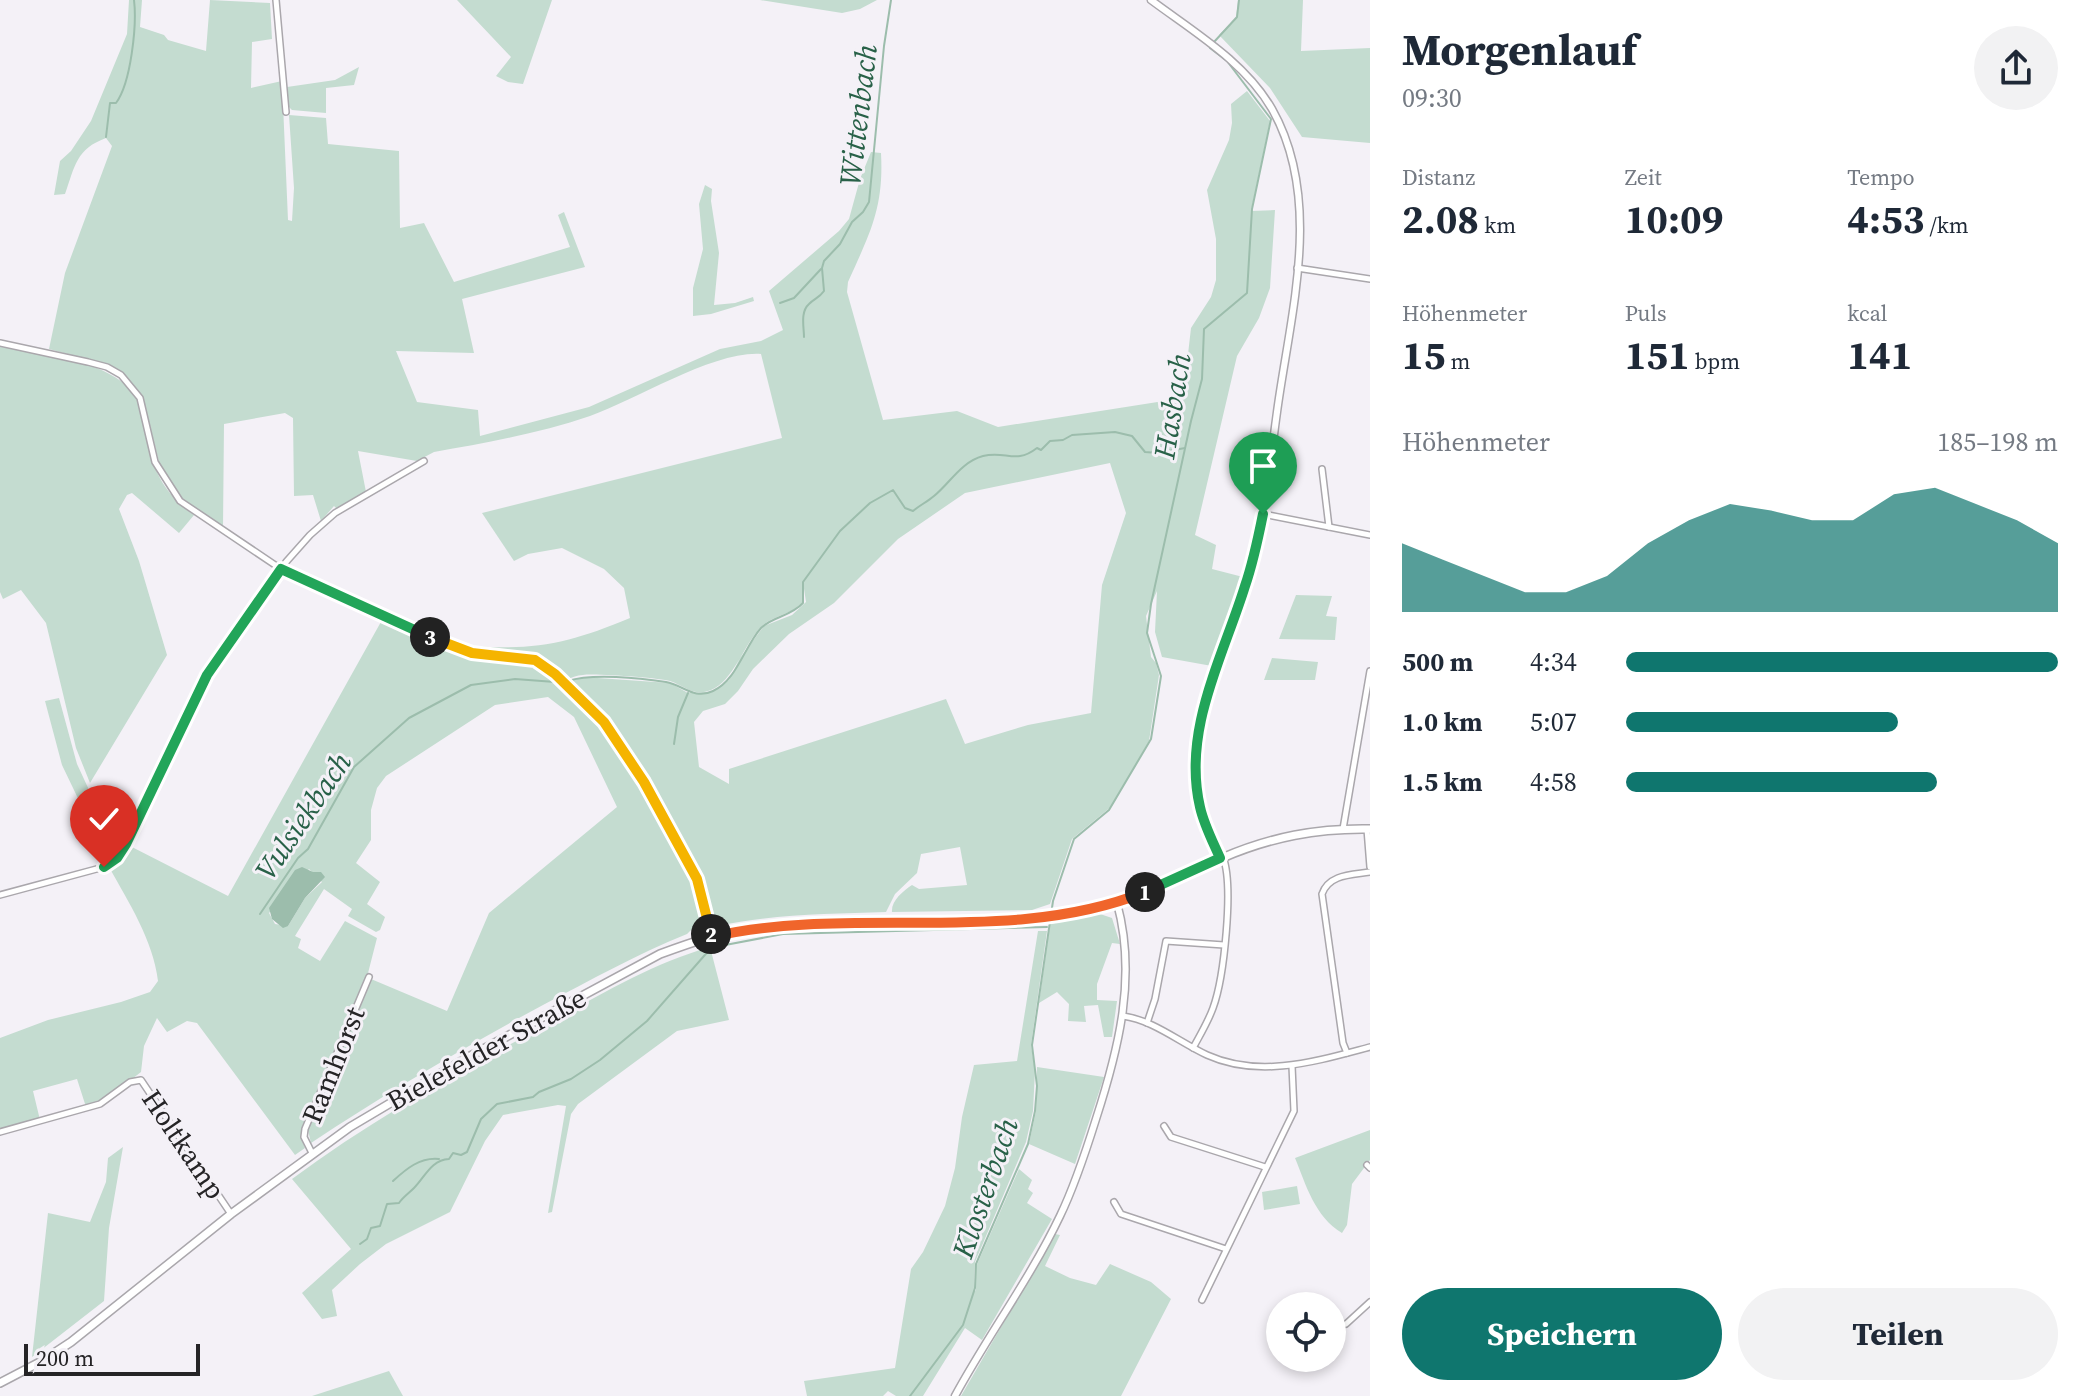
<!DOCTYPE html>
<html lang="de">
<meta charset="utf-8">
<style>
:root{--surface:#fff;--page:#f2f2f3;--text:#1f2937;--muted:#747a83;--accent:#0f766e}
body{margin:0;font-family:"Source Serif 4",serif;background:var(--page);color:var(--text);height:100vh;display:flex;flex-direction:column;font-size:30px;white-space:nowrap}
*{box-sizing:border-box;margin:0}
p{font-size:26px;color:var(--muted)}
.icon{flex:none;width:44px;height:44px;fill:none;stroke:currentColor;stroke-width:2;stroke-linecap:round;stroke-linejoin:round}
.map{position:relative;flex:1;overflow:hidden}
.details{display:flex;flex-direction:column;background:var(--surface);width:720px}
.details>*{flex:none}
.controls{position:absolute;left:1266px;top:1292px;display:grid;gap:16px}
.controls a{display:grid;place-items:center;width:80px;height:80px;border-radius:50%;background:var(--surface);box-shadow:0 4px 12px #0003;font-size:40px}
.scale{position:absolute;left:24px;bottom:20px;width:176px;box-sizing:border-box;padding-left:8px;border:4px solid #252426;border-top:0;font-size:22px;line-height:28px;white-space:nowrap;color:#252426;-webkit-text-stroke:6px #f4f1f7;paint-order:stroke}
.pin{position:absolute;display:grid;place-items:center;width:68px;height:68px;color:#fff;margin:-82px -34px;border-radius:50% 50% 50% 0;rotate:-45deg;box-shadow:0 0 8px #0007}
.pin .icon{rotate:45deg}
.km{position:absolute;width:40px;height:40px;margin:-20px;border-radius:50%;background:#222;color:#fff;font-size:22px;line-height:40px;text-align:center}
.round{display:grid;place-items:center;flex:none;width:84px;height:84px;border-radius:42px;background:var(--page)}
.headline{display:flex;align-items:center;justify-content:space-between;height:136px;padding:0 32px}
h1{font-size:44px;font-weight:700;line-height:60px}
.metrics{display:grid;grid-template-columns:repeat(3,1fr);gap:12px;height:136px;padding:8px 32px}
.metrics div{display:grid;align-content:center}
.metrics b{font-size:40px;font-weight:700}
.metrics small{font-size:22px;font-weight:400}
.metrics p{font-size:22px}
.chart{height:224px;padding:16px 32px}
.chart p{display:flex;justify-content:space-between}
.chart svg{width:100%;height:144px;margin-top:8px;fill:var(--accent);opacity:.7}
.cta{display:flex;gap:16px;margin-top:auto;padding:16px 32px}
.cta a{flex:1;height:92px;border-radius:48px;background:var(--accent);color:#fff;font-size:32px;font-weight:700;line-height:92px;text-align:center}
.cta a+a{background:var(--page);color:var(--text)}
ul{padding:0 32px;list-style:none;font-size:26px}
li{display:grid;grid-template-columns:128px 96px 1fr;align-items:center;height:60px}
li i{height:20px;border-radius:10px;background:var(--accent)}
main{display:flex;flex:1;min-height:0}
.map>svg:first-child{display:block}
</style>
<main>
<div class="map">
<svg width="1370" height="1396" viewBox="0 0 1370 1396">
<rect width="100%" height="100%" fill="#f4f1f7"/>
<g fill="#c4dcd0" fill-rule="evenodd">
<path d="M129 0H142L140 27 164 35 168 40 206 51 210 0 270 3 272 39 252 42 251 88 282 81 288 220 292 221 294 188 289 115 326 118 328 144 399 151 400 228 424 223 454 282 570 247 558 215 564 212 585 267 462 299 474 353 396 351 417 402 478 410 480 436 589 407 720 349 761 341 783 330 769 291 839 231 849 219 860 179 871 152 881 153C884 208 870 233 848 282L847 292 883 420 957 411 998 427 1183 398 1191 328 1211 297 1216 280V239L1207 190 1229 140 1232 123 1231 104 1247 91 1270 121 1251 211 1275 210 1270 288 1259 318 1237 356 1195 535 1216 545 1212 569 1243 577 1212 666 1162 657 1155 632 1157 591 1146 616 1151 657 1156 663 1159 675 1149 741 1112 806 1072 839 1050 904 1032 910 892 912C891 901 903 891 912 885L919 889 967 885 960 847 921 854 917 873 895 894 886 912C829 914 773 914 717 926L711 920 696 925 687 934C637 954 591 980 543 1005 463 1048 386 1093 311 1143L308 1130 371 979 447 1011 489 913 617 807 574 717 548 697 495 705 386 776 377 788 371 810V840L356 863 380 882 367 904 385 917 380 930 376 932 348 916 352 909 324 889 295 936 301 939 298 948 320 961 345 921 377 938 367 977 302 1139 305 1148 295 1155 197 1023 187 1021 167 1032 157 1018 144 1046 141 1072C124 1085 106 1100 86 1107L77 1079 33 1091 40 1120 0 1131V1038L48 1020 121 1002 150 992 158 981C153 940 129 903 109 867L119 859 128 845 228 896 382 620 461 653 535 663 561 683 583 677 670 683 688 693 712 692 729 680 740 658 764 626 792 615 806 602 803 582 802 603C789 616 772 615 760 628 744 645 733 681 711 690 693 697 685 686 670 681 660 678 594 673 583 675 577 675 571 678 565 680L535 657 477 651 473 646C537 651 572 642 630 618L624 588 604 569 562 548 528 554 514 561 482 513 782 438 761 354C713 351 638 399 590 416 540 433 486 443 434 452L417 461 358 451 366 492 337 509 334 506 321 521 313 495 294 496 293 418 285 413 224 424 223 527 183 499 165 476 159 462 143 398 123 373 109 365 49 349 65 273 112 146 106 138C76 149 75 166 65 194L54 195 60 161 71 151 91 121 127 34ZM1110 463 1126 513 1102 585 1091 713 1028 725 965 744 946 699 729 769V784L699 767 694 722 703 711 725 704 738 691 753 669 789 634 834 603 898 539 965 493ZM309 869 322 882 305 898 288 926 275 924 269 913Z"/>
<path d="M457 0H552L523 84 508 82 496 76 511 57Z"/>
<path d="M760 0H877L860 9 842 13Z"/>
<path d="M1238 0H1303L1301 51 1370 48V143L1302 137 1270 88 1219 35 1236 18Z"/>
<path d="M359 67 354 85 326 88V113L292 110 289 107 287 87 335 80Z"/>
<path d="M705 185 712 189 711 201 719 253 714 305 735 303 753 297 754 301 711 314 693 316V288L703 249 699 204Z"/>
<path d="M0 347C36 349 117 363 136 397 140 406 141 417 144 427 153 468 159 489 194 515L179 533 132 493 127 495 119 509 139 561 167 655 90 783 76 748 46 623 21 590 3 599 0 592Z"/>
<path d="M1296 595 1332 596 1326 616 1337 617 1335 640 1279 639Z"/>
<path d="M1272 658 1318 662 1315 680H1264Z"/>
<path d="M59 698 77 764 115 846 117 853 108 861 62 765 45 701Z"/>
<path d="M1100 914 1112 918 1120 944 1112 943 1097 984V1000L1117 1001 1112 1037H1104L1098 1005 1084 1006 1086 1022 1068 1021 1069 1004 1057 992 1039 1003 1050 924Z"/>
<path d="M1038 931H1047L1031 1045 1035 1071 1033 1111 1026 1142 975 1262 974 1292 976 1290 975 1269 1019 1169 1032 1180 1028 1189 1033 1193 1027 1203 1052 1219 982 1340 965 1328 923 1396H896L888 1391 883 1396H807L804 1381 895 1368 911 1269 923 1252 945 1206 955 1168 962 1117 974 1065 1017 1061Z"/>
<path d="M710 947 729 1020 677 1031 578 1104 571 1114 552 1212 548 1213 566 1106 558 1105 503 1115 485 1141 450 1212 386 1244 360 1264 332 1290 337 1316 322 1319 302 1293 351 1249 292 1179C372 1120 458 1072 546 1025 599 995 651 964 710 947Z"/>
<path d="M1037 1067 1104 1077 1075 1164 1029 1144 1036 1111Z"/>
<path d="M1370 1130V1160L1352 1184 1347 1225 1342 1233C1315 1217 1306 1185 1295 1158Z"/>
<path d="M123 1147 109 1228 104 1301 32 1357 48 1213 90 1222 106 1182 108 1158Z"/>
<path d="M1297 1186 1300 1204 1264 1210 1262 1192Z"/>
<path d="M1055 1234 1060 1235 1045 1266 1070 1278 1096 1285 1110 1264 1151 1282 1171 1299 1121 1396H961Z"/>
<path d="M389 1371 403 1396H312Z"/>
</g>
<path fill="#9cbdac" d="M302 867 313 872H321L325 877 305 898 288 926 283 928 272 919 269 908 295 870Z"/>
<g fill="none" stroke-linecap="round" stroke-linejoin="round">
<g stroke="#9cbdac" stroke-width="2">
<path d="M1214 42 1237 17 1239 0"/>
<path d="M106 137 110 103H116C131 83 137 25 134 0"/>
<path d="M780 303 794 298 821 269"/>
<path d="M804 337C804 327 800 312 809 304 815 298 819 298 824 291L822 268 824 261 840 244 852 222 863 212 869 202 884 46 891 0"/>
<path d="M568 681C592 673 640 678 666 682 683 685 694 700 713 691 737 680 744 647 761 628 773 616 790 617 803 603V582L840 531 870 503 893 490 905 508 913 511C920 505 927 502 934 496 950 483 961 462 983 456 1006 450 1015 465 1037 448L1041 450 1050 441 1063 440 1072 435 1115 432 1132 436 1145 452 1158 453 1185 448"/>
<path d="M674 744 678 717 688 693"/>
<path d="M260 914 298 858 308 849 354 767 409 718 471 685 515 679 555 682"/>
<path d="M720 946 783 934 1047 927"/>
<path d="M393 1181C406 1169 420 1157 439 1159"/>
<path d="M360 1244 367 1239 371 1228 380 1226 387 1204 399 1203C403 1197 408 1194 414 1188 425 1177 431 1160 449 1159L453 1153 461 1155 467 1152 481 1119 497 1104 533 1097 539 1092 571 1079 600 1060 647 1021 711 948"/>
<path d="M910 1396 963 1325 975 1288 976 1264 1028 1144 1035 1111 1037 1086 1032 1045 1053 901 1074 839 1109 810 1151 739 1161 676 1147 633 1151 604 1191 421 1202 379 1204 329 1247 293 1252 209 1271 119 1227 61 1210 48"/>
</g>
<defs>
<g id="minor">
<path d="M276 0 286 112"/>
<path d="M1297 268 1370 279"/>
<path d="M0 343 88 362 107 367 121 375 140 398 155 462 180 501 281 569 340 598 463 650 535 660 555 674 604 722 644 782 697 879 711 937"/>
<path d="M1322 469 1329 527"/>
<path d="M1263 514 1370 535"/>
<path d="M1343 829 1370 671"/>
<path d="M1367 829 1370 867"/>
<path d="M0 895 104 867 117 858 207 675 286 562 310 535 335 513 424 461"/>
<path d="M1123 1016C1153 1020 1179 1042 1207 1055 1260 1079 1317 1061 1370 1047"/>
<path d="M1147 1023 1155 999 1166 941 1224 945"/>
<path d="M1193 1048C1200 1035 1208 1022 1213 1008 1224 978 1234 886 1223 857"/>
<path d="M1347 1053 1343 1043 1322 894C1329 874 1352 875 1370 872"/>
<path d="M1164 1126 1171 1137 1265 1167"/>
<path d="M0 1132 100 1104 130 1082 141 1080 231 1214"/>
<path d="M312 1153 304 1137 305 1129 369 977"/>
<path d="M1367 1165 1370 1168"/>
<path d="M1114 1202 1121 1214 1226 1249"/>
<path d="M1202 1300 1294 1111 1292 1066"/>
<path d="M1346 1324 1370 1302"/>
</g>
<g id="tertiary">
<path d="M1151 0C1194 32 1245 62 1272 109 1324 201 1290 315 1277 412 1269 470 1264 529 1246 585 1223 657 1182 730 1200 808 1204 825 1213 842 1220 858"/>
<path d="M955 1396C988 1335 1030 1279 1060 1216 1075 1185 1086 1151 1096 1119 1119 1048 1137 976 1117 903"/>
</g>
<path id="secondary" d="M0 1383 42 1361 71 1342 231 1214 350 1127 463 1060 660 954C690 943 721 932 753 928 865 914 982 934 1093 910 1138 900 1180 875 1222 858 1271 837 1317 828 1370 829"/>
</defs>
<use href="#minor" stroke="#aaa7ac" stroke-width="8"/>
<use href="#tertiary" stroke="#aaa7ac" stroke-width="9"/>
<use href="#secondary" stroke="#aaa7ac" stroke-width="10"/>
<use href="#minor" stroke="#fff" stroke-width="5"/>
<use href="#tertiary" stroke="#fff" stroke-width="6"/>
<use href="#secondary" stroke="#fff" stroke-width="7"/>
</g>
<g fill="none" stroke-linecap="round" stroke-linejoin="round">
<defs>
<path id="split-1" d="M1145 892 1220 858C1213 842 1204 825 1200 807 1182 730 1223 657 1245 586 1253 563 1258 539 1263 514"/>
<path id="split-2" d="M711 934V937C854 904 1007 947 1145 892"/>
<path id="split-3" d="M430 637 472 653 535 660 555 674 604 722 644 782 697 879 711 934"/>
<path id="split-4" d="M104 867 117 858 126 844 207 675 281 569 430 637"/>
</defs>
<use href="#split-1" stroke="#fff" stroke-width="16"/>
<use href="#split-2" stroke="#fff" stroke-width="16"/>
<use href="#split-3" stroke="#fff" stroke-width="16"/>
<use href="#split-4" stroke="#fff" stroke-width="16"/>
<use href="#split-1" stroke="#22a559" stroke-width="10"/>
<use href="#split-2" stroke="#f0652b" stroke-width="10"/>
<use href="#split-3" stroke="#f5b400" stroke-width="10"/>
<use href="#split-4" stroke="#22a559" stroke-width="10"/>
</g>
<g text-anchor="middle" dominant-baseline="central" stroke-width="6" stroke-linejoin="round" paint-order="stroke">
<g font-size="28" fill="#252426" stroke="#f4f1f7">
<text transform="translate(486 1049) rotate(-29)">Bielefelder Straße</text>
<text transform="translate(333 1065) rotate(-68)">Ramhorst</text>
<text transform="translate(184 1144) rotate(56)">Holtkamp</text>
</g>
<g font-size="30" font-style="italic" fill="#286148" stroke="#f4f1f7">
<text transform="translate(858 115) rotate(-83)">Wittenbach</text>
<text transform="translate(1172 406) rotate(-81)">Hasbach</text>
<text transform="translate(303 816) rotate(-56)">Vulsiekbach</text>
<text transform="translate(985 1188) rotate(-71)">Klosterbach</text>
</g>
</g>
</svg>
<div class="controls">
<a><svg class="icon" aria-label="locate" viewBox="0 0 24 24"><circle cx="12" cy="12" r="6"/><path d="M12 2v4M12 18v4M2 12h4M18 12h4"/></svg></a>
</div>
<div class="scale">200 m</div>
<div class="pin" style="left:1263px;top:514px;background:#1e9e55"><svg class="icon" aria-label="arrive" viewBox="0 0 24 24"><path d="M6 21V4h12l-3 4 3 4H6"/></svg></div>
<div class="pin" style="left:104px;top:867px;background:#d93025"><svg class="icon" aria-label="check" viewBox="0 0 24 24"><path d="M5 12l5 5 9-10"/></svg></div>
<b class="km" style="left:1145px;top:892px">1</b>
<b class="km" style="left:711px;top:934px">2</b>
<b class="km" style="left:430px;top:637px">3</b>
</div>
<section class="details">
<div class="headline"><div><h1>Morgenlauf</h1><p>09:30</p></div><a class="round"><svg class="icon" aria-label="share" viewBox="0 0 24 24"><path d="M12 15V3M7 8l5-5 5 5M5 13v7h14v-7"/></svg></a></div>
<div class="metrics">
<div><p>Distanz</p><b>2.08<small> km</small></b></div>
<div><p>Zeit</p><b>10:09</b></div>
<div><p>Tempo</p><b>4:53<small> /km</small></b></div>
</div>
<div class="metrics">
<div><p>Höhenmeter</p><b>15<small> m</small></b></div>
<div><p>Puls</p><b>151<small> bpm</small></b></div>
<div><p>kcal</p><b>141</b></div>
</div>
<div class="chart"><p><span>Höhenmeter</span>185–198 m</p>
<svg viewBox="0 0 160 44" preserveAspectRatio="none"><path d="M0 44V23L10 28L20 33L30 38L40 38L50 33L60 23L70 16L80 11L90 13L100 16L110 16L120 8L130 6L140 11L150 16L160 23V44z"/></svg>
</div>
<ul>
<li><b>500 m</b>4:34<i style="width:100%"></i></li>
<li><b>1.0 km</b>5:07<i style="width:63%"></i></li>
<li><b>1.5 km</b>4:58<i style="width:72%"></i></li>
</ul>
<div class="cta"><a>Speichern</a><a>Teilen</a></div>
</section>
</main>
